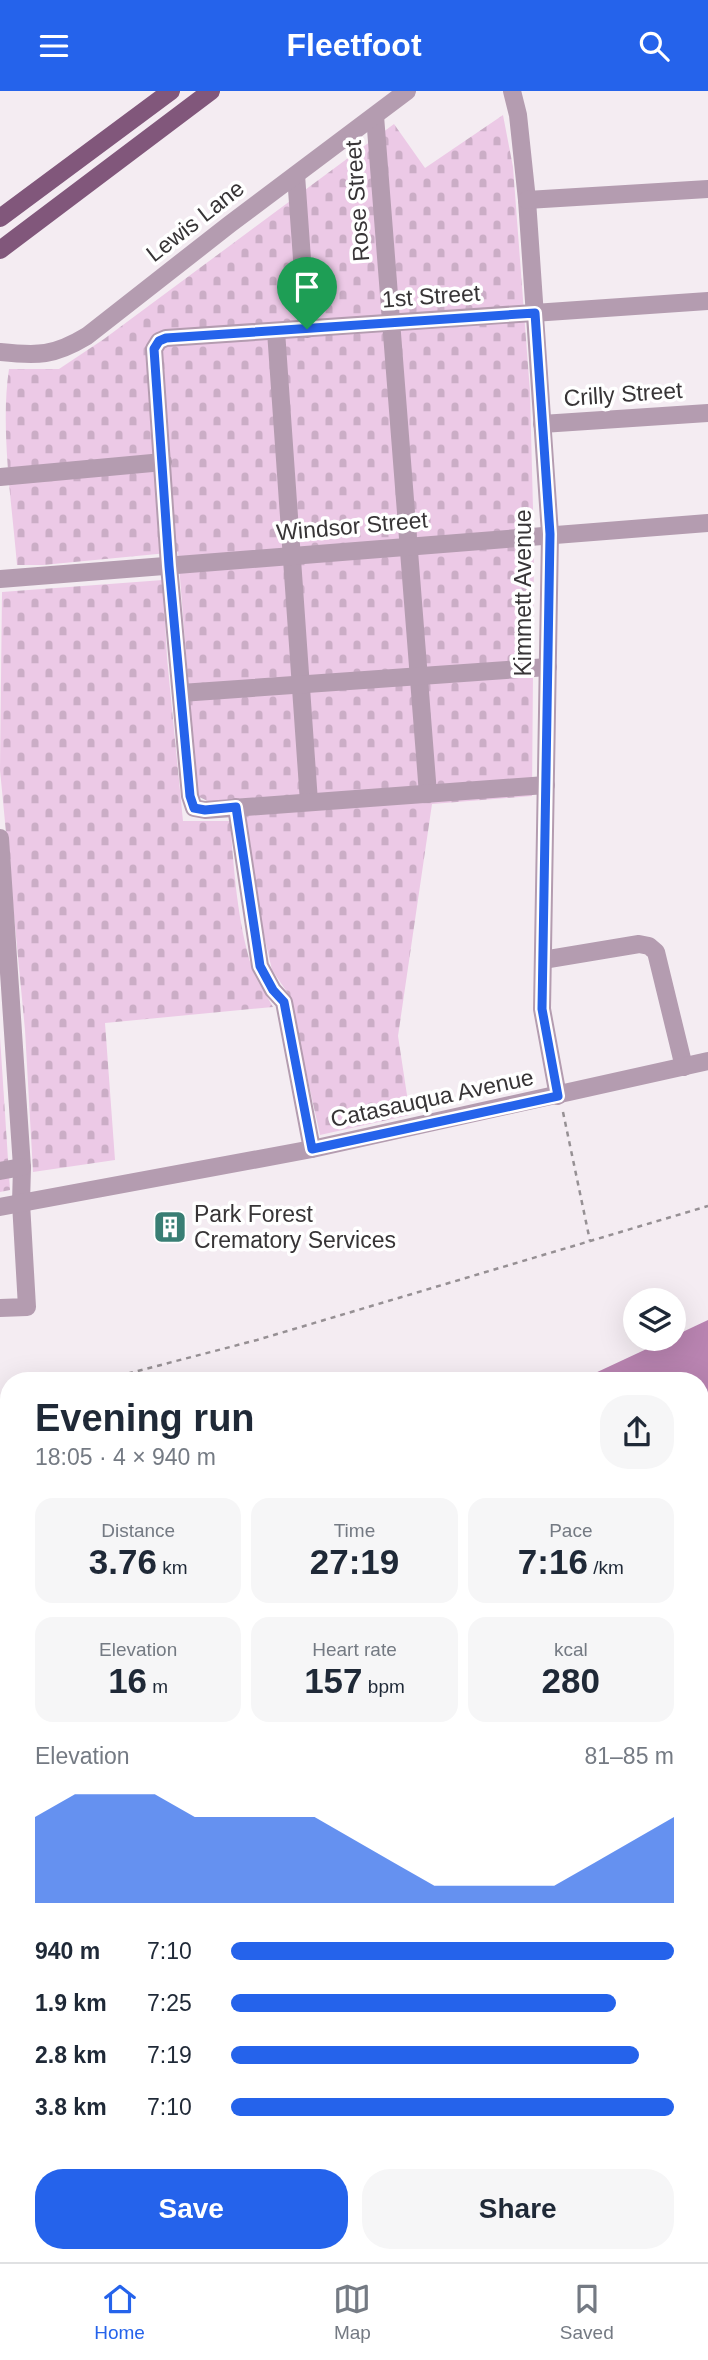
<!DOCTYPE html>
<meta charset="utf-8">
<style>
:root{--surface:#fff;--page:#f6f6f7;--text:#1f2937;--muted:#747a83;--line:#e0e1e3;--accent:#2563eb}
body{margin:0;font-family:Helvetica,sans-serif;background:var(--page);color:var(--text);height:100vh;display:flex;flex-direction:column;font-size:26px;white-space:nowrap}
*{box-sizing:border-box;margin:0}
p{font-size:23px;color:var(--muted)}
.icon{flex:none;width:38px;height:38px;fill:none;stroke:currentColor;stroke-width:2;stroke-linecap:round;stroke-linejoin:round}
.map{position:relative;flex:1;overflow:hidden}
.side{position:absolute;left:0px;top:1281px;width:709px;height:891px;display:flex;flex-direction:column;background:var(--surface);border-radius:28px 28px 0 0;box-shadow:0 7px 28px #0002}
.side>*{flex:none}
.controls{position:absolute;left:623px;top:1197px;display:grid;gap:14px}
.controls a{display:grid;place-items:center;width:63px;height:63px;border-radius:50%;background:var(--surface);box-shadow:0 7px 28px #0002;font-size:35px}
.pin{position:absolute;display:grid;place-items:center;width:60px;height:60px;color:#fff;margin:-72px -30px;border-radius:50% 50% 50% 0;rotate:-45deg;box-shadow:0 0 7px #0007}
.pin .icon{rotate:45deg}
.round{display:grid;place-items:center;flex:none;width:74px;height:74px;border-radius:28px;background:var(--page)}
.summary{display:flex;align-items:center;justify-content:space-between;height:119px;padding:0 35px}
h1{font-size:38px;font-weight:700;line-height:52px}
.figures{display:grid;grid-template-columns:repeat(3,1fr);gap:10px;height:119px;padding:7px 35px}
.figures div{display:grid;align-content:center;border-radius:18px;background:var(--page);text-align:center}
.figures b{font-size:35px;font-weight:700}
.figures small{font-size:19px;font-weight:400}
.figures p{font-size:19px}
.chart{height:196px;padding:14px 35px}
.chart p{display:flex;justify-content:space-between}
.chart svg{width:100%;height:126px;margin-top:7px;fill:var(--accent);opacity:.7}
.button{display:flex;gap:14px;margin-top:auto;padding:14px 35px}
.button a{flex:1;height:80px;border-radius:28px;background:var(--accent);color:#fff;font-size:28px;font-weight:700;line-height:80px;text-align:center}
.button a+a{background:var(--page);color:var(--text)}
ul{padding:0 35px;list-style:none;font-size:23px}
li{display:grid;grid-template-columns:112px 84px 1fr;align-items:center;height:52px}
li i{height:18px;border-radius:9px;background:var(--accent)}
header{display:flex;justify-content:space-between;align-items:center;height:91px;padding:0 35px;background:var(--accent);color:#fff;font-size:32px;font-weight:700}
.dock{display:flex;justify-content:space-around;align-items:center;height:98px;border-top:2px solid var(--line);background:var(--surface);font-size:19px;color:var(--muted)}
.dock a{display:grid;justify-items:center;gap:4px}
.dock .active{color:var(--accent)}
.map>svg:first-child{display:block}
</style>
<header><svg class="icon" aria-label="menu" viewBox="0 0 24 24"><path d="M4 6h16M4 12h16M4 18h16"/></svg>Fleetfoot<svg class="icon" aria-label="search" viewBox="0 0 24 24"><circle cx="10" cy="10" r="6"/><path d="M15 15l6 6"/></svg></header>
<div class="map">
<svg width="708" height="2171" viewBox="0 0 708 2171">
<defs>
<pattern id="cemetery-stones" width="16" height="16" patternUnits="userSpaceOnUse" patternTransform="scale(1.75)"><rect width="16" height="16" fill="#ecc9e6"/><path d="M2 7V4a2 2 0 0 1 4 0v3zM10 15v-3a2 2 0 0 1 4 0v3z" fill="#cbadc6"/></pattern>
</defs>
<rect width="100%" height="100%" fill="#f4ecf2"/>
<g fill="url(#cemetery-stones)">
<path d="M503 24 513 76 530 301 534 456 532 705 432 713 398 945 410 1024 320 1044 289 904 272 879 260 827 241 708 212 712 197 705 178 461 43 474H17C12 414 0 336 9 278H59L104 248 394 33 425 77Z"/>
<path d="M163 489 167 567 183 730H230C234 778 237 830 252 877 257 891 266 903 273 916L105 932 115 1069 33 1081 25 939 0 679 2 501Z"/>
<path d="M0 946 10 1099 0 1101Z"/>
</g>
<path fill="#ecc9e6" d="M9 1870V2003L0 2007V1873Z"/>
<g fill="#b984b1">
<path d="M708 1229V1424L700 1428V1290H578L668 1248H674V1245Z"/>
<path d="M9 1504V1765L0 1769V1507Z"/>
</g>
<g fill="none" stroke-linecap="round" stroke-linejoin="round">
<path stroke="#b984b1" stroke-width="18" d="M700 1653 708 1651"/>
<g stroke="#969094" stroke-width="2.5" stroke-dasharray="5 5" stroke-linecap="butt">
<path d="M563 1021 590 1150"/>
<path d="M99 1290 257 1249 708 1115"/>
<path d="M0 1316 9 1313"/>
</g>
<g stroke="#b49cb0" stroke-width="18">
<path d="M512 0 518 24 527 109 550 443 542 918 558 1005"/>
<path d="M375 25 428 703"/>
<path d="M296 84 307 238"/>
<path d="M527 109 708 98"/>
<path d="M276 240 309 711"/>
<path d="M0 261C38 265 54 265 87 245L230 133 407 0"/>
<path d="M542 333 708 322"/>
<path d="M0 386 163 371"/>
<path d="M0 488 708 432"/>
<path d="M181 602 548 576"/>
<path d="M546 694 205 719 194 717 190 705 169 475 154 258 159 250 166 247 708 210"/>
<path d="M236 716 260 875 273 899 284 911 312 1058"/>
<path d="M0 747 22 1076 21 1112 27 1216 0 1217"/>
<path d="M543 869 639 853 649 855 656 861 684 976"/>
<path d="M0 1080 22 1076"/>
<path d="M0 1116 312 1058 708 970"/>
<path d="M700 1720 708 1717"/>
<path d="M700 1965 708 1967"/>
<path d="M0 2016 9 2013"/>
<path d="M0 2064 9 2060"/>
<path d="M0 2150 9 2146"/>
<path d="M135 2163 137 2171"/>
<path d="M402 2163 411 2171"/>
<path d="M319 2171 328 2164"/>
<path d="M522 2171 529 2163"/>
</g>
<g stroke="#81577b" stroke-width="18">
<path d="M0 127 171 0"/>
<path d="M0 159 211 0"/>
</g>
<g stroke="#9d989c" stroke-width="5" stroke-dasharray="12 12" stroke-linecap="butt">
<path d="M700 1601 708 1599"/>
<path d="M0 1846 9 1843"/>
</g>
</g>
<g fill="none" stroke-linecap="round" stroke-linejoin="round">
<defs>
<path id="route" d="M535 222 550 443 542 918 558 1005 312 1058 284 911 273 899 260 875 236 716 205 719 194 717 190 705 169 475 154 258 159 250 166 247Z"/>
</defs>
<use href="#route" stroke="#fff" stroke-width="14"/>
<use href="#route" stroke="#2563eb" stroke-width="9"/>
</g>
<defs>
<symbol id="building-square" viewBox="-11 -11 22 22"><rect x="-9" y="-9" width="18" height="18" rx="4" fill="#397e74" stroke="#fff"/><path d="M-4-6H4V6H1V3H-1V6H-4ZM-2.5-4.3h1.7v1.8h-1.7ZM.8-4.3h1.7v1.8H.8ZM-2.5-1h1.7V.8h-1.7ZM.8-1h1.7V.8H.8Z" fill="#fff"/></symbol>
</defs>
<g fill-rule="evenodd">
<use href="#building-square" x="151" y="1117" width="38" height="38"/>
</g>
<g text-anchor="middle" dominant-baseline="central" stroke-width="7" stroke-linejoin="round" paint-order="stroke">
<g font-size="23" fill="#373436" stroke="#fff">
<text transform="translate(357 110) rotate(-94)">Rose Street</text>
<text transform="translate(195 130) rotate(-38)">Lewis Lane</text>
<text transform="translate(431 205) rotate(-4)">1st Street</text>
<text transform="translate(623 303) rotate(-4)">Crilly Street</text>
<text transform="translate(352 435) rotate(-5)">Windsor Street</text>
<text transform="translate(523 502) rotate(-90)">Kimmett Avenue</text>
<text transform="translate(432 1007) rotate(-12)">Catasauqua Avenue</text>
</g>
<g font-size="23" fill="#373436" stroke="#fff" text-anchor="start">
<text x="194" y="1123">Park Forest<tspan x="194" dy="26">Crematory Services</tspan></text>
</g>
</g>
</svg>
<div class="controls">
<a><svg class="icon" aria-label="layers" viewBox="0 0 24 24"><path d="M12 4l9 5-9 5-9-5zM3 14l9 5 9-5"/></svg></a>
</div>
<div class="pin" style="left:307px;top:238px;background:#1e9e55"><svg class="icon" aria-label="arrive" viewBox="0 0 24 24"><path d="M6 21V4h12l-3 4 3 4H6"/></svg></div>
<section class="side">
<div class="summary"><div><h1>Evening run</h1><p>18:05 · 4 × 940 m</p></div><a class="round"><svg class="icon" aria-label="share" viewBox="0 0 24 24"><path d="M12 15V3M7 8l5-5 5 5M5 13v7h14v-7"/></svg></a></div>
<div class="figures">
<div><p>Distance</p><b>3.76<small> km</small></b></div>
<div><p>Time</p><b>27:19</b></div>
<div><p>Pace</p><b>7:16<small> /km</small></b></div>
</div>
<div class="figures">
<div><p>Elevation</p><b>16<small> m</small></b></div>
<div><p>Heart rate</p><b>157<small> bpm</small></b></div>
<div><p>kcal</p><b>280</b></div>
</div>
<div class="chart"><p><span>Elevation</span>81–85 m</p>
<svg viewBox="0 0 160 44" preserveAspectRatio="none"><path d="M0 44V14L10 6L20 6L30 6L40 14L50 14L60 14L70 14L80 22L90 30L100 38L110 38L120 38L130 38L140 30L150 22L160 14V44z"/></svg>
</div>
<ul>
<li><b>940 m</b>7:10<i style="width:100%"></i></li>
<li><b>1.9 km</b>7:25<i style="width:87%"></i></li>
<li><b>2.8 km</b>7:19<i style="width:92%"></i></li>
<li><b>3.8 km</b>7:10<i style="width:100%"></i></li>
</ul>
<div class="button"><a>Save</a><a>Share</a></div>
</section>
</div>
<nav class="dock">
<a class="active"><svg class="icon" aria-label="home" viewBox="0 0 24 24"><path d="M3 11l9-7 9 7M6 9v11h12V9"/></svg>Home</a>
<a><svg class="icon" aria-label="map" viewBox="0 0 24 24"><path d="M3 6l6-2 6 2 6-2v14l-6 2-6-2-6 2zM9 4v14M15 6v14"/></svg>Map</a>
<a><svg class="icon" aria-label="saved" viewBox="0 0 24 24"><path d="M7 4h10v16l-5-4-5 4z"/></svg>Saved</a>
</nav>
